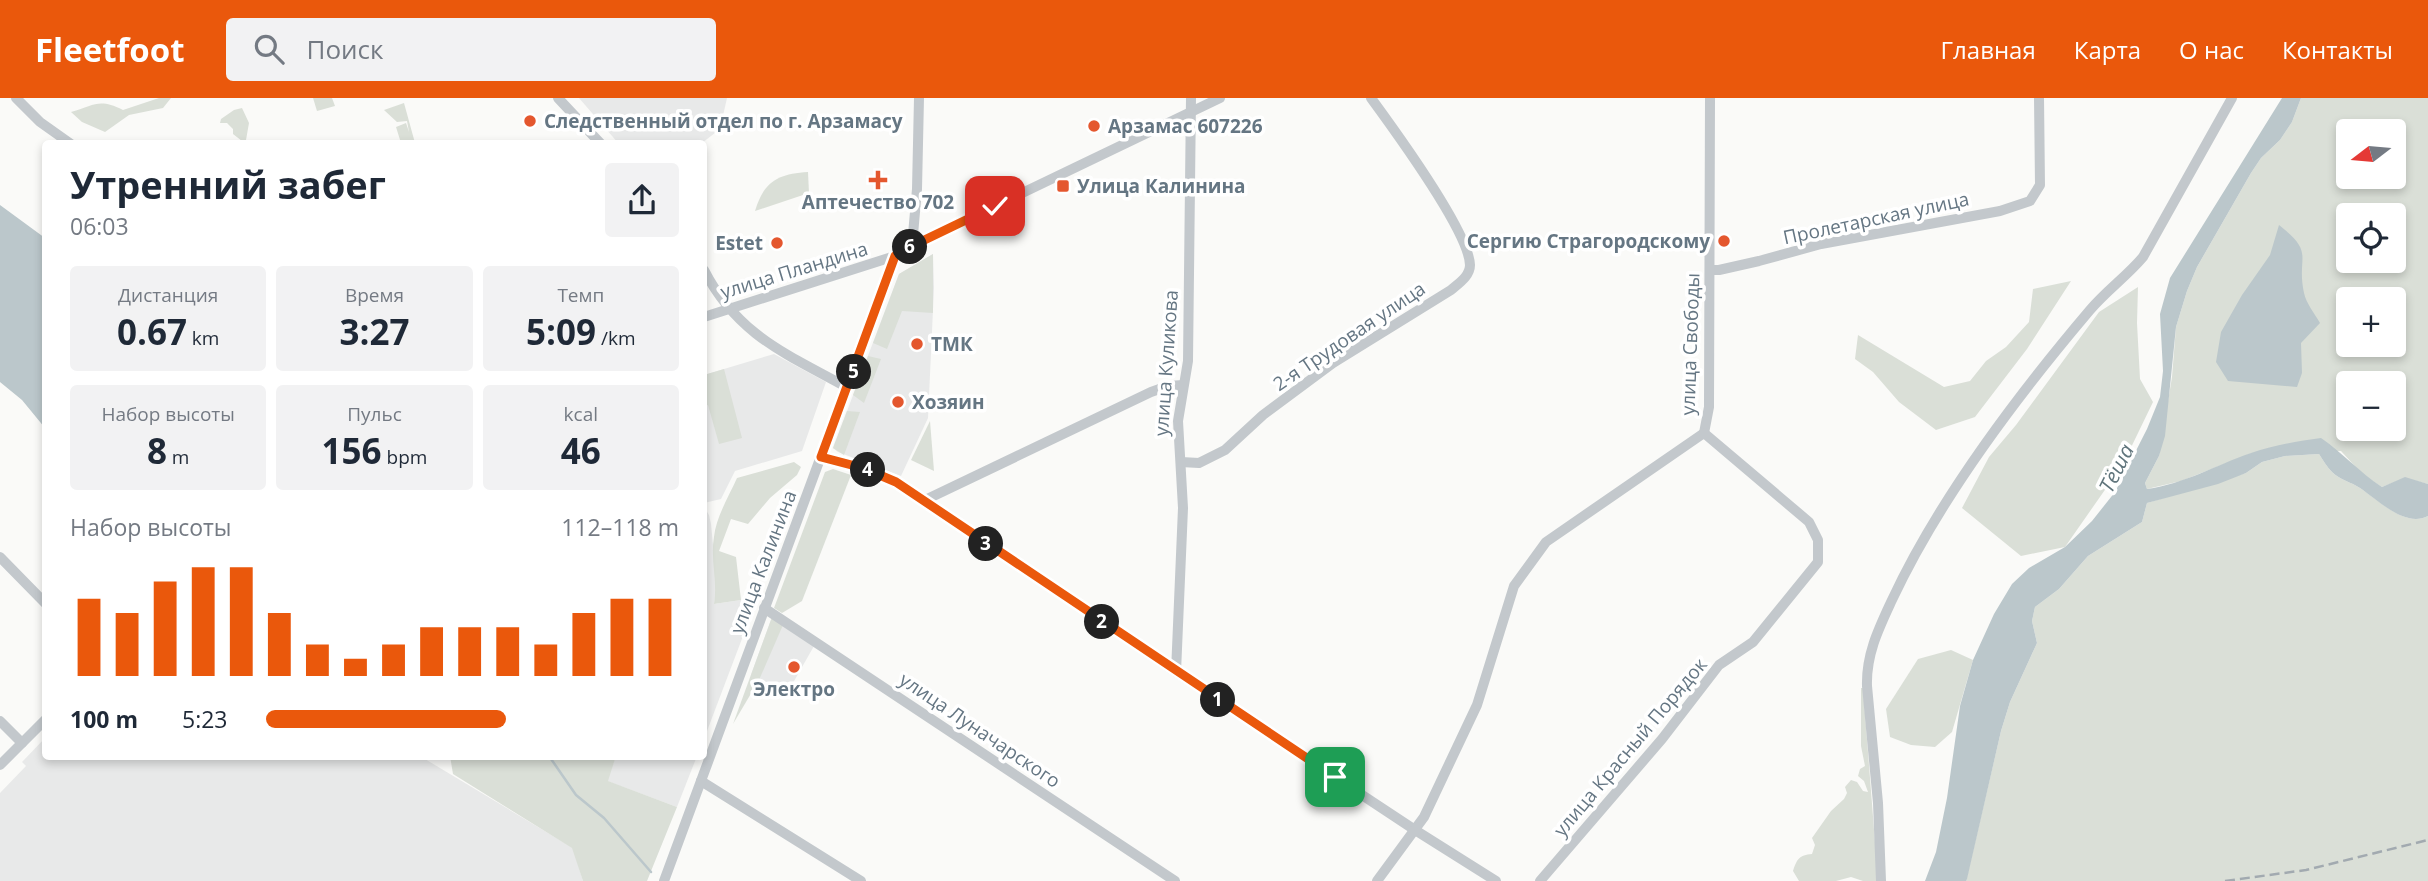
<!DOCTYPE html>
<html lang="ru">
<meta charset="utf-8">
<style>
:root{--surface:#fff;--page:#f2f2f3;--text:#1f2937;--muted:#747a83;--accent:#ea580c}
body{margin:0;font-family:"Open Sans",sans-serif;background:var(--page);color:var(--text);height:100vh;display:flex;flex-direction:column;font-size:26px;white-space:nowrap}
*{box-sizing:border-box;margin:0}
p{font-size:23px;color:var(--muted)}
.icon{flex:none;width:38px;height:38px;fill:none;stroke:currentColor;stroke-width:2;stroke-linecap:round;stroke-linejoin:round}
.map{position:relative;flex:1;overflow:hidden}
.drawer{position:absolute;left:42px;top:42px;width:665px;height:620px;display:flex;flex-direction:column;background:var(--surface);border-radius:7px;box-shadow:0 4px 10px #0003}
.drawer>*{flex:none}
.needle{width:46px;rotate:254deg}
.buttons{position:absolute;left:2336px;top:21px;display:grid;gap:14px}
.buttons a{display:grid;place-items:center;width:70px;height:70px;border-radius:7px;background:var(--surface);box-shadow:0 4px 10px #0003;font-size:35px}
.pin{position:absolute;display:grid;place-items:center;width:60px;height:60px;color:#fff;margin:-30px;border-radius:14px;box-shadow:0 4px 10px #0006}
.km{position:absolute;width:35px;height:35px;margin:-18px;border-radius:50%;background:#222;color:#fff;font-size:19px;line-height:35px;text-align:center}
.round{display:grid;place-items:center;flex:none;width:74px;height:74px;border-radius:7px;background:var(--page)}
.headline{display:flex;align-items:center;justify-content:space-between;height:119px;padding:0 28px}
h1{font-size:38px;font-weight:700;line-height:52px}
.metrics{display:grid;grid-template-columns:repeat(3,1fr);gap:10px;height:119px;padding:7px 28px}
.metrics div{display:grid;align-content:center;border-radius:7px;background:var(--page);text-align:center}
.metrics b{font-size:35px;font-weight:700}
.metrics small{font-size:19px;font-weight:400}
.metrics p{font-size:19px}
.chart{height:196px;padding:14px 28px}
.chart p{display:flex;justify-content:space-between}
.chart svg{width:100%;height:126px;margin-top:7px;stroke:var(--accent);stroke-width:6}
ul{padding:0 28px;list-style:none;font-size:23px}
li{display:grid;grid-template-columns:112px 84px 1fr;align-items:center;height:52px}
li i{height:18px;border-radius:9px;background:var(--accent)}
header{display:flex;align-items:center;gap:42px;box-sizing:border-box;height:98px;padding:0 35px;background:var(--accent);color:#fff}
header strong{font-size:33px}
nav{display:flex;gap:38px;margin-inline-start:auto;font-size:24px}
.search{width:490px;height:63px;background:var(--page);display:flex;align-items:center;gap:18px;box-sizing:border-box;padding:0 24px;border-radius:7px;color:var(--muted);font-size:26px}
.map>svg:first-child{display:block}
</style>
<header>
<strong>Fleetfoot</strong>
<div class="search"><svg class="icon" aria-label="search" viewBox="0 0 24 24"><circle cx="10" cy="10" r="6"/><path d="M15 15l6 6"/></svg>Поиск</div>
<nav><a>Главная</a><a>Карта</a><a>О нас</a><a>Контакты</a></nav>
</header>
<div class="map">
<svg width="2428" height="783" viewBox="0 0 2428 783">
<rect width="100%" height="100%" fill="#fafaf8"/>
<g fill="#e8e9e9">
<path d="M579 0H727L720 31 702 45 619 46Z"/>
<path d="M933 156 934 190 928 320 901 378 838 354 833 350 899 176Z"/>
<path d="M774 256 826 284 802 353 735 373 721 401 704 405V277Z"/>
<path d="M704 409 709 417 711 426 717 488 714 506 741 502 754 509 704 641Z"/>
<path d="M772 519 814 548 785 599 751 577Z"/>
<path d="M45 640 46 658H420L573 750 583 783H0V695L26 668 22 664Z"/>
<path d="M616 658H697L677 709 607 683Z"/>
</g>
<g fill="#dadfd7" fill-rule="evenodd">
<path d="M159 0H171L163 10 129 17 105 34 82 24 71 14C95 7 99 0 123 12Z"/>
<path d="M313 0H332L335 8 317 13Z"/>
<path d="M2301 0H2428V386L2405 380 2382 389 2363 377 2341 353 2252 355 2181 383 2147 391 2145 385 2159 358 2172 279 2176 229 2187 193 2197 169 2251 75 2261 60 2280 42 2292 24ZM2348 33H2394V79H2348ZM2348 117H2394V163H2348ZM2348 201H2394V247H2348ZM2348 285H2394V331H2348Z"/>
<path d="M404 5 415 45H401L396 29 406 25 409 34 407 23 397 24 384 12Z"/>
<path d="M242 10 249 25 246 42 242 43 233 36V31L227 25H220L221 21 234 12Z"/>
<path d="M808 74 809 95 755 113C764 83 778 76 808 74Z"/>
<path d="M933 156V215L902 213 887 251 873 245 899 176Z"/>
<path d="M2071 183 2027 251 1975 319 1936 332 1899 304 1873 274 1855 261 1858 237 1944 289 1970 283 1986 263 2006 249 2029 224 2033 191Z"/>
<path d="M2138 189 2137 225 2140 281 2153 304 2123 366 2065 449 2021 458 1962 410 1989 359 2016 327 2099 214Z"/>
<path d="M868 258 881 261 864 305 853 297Z"/>
<path d="M724 271 742 340 719 346 708 307 704 308V277Z"/>
<path d="M847 313 860 314 844 357 833 350Z"/>
<path d="M930 323 934 373 911 362Z"/>
<path d="M2319 356C2323 362 2327 369 2332 374 2340 382 2351 384 2360 390 2379 402 2405 430 2428 418V783H1966L2001 633 2010 604 2037 545 2032 523 2035 509 2059 491 2088 458 2142 424 2147 405 2246 375 2262 364 2285 358Z"/>
<path d="M794 364 801 369 797 377 770 400 748 426 731 421 719 453 736 459 741 502 714 506C718 483 710 462 714 439 716 419 729 398 737 380Z"/>
<path d="M833 371 851 377 802 503 782 515 774 510 825 374Z"/>
<path d="M772 519 783 527 759 582 733 626Z"/>
<path d="M1951 552 1973 562 1952 634 1935 649 1911 647 1890 639 1886 611 1918 561Z"/>
<path d="M1861 590H1863L1878 783H1863L1851 779 1836 783H1799L1793 773C1797 761 1799 757 1812 756L1815 747 1812 740 1831 713 1844 701 1847 695 1845 689 1851 682 1857 684 1863 693 1868 694 1864 683 1858 678 1860 671 1865 668 1861 648Z"/>
<path d="M450 658H616L608 683 677 709 647 783H583L572 750 453 676Z"/>
</g>
<g fill="#bbc7cb">
<path d="M2282 0H2301L2292 24 2280 42 2261 60 2251 75 2197 169 2187 193 2176 229 2165 338 2159 358 2145 385 2147 391C2184 386 2216 367 2251 355 2274 347 2298 343 2321 340 2343 355 2359 374 2382 389L2405 379 2428 386V418C2405 430 2378 402 2360 390 2351 384 2340 382 2332 374 2327 369 2323 362 2319 356L2285 358 2262 364 2246 375 2218 386 2147 405 2142 424 2088 458 2059 491 2035 509 2032 523 2037 545 2010 604 2001 633 1967 781 1966 783H1925L1936 754 1947 700 1960 608 1973 562 1994 516 2012 486 2029 470 2065 449 2092 423 2115 394 2147 331 2160 299 2163 273 2160 216 2170 180Z"/>
<path d="M0 107 45 140V330L22 302 0 284Z"/>
<path d="M2279 127C2316 156 2296 157 2304 195 2306 205 2315 216 2320 225L2301 245 2302 275 2297 289 2228 283 2216 264 2221 234 2242 197 2270 157Z"/>
</g>
<g fill="none" stroke-linecap="round" stroke-linejoin="round">
<path stroke="#bbc7cb" stroke-width="2.5" d="M549 658 576 697 604 720 651 774"/>
<g stroke="#c3c8cc" stroke-width="10">
<path d="M16 0 40 24 71 46"/>
<path d="M558 0 601 46"/>
<path d="M912 148 917 91 919 0"/>
<path d="M704 172C738 238 787 256 848 290"/>
<path d="M1710 172H1719L1759 163 1821 146 2000 113 2030 103 2040 87 2039 0"/>
<path d="M704 219 895 158 912 148 1220 0"/>
<path d="M1704 335 1709 309 1710 0"/>
<path d="M821 359 863 370 896 384 1176 574 1415 732 1496 783"/>
<path d="M1181 364 1199 365 1225 352 1263 317 1333 265 1451 192C1459 185 1470 178 1470 167 1469 134 1393 30 1371 0"/>
<path d="M923 403 1151 294 1168 288 1183 287"/>
<path d="M0 459 46 506"/>
<path d="M764 510 1175 783"/>
<path d="M1176 574 1183 410 1178 323 1188 263 1191 0"/>
<path d="M0 623 22 645"/>
<path d="M0 667 46 621"/>
<path d="M701 683 861 783"/>
<path d="M664 783 895 158"/>
<path d="M1377 783 1424 719 1477 607 1514 488 1546 444 1704 335"/>
<path d="M1540 783 1662 641 1719 567 1753 544 1818 464V442L1809 424 1704 335"/>
<path d="M1881 783 1878 705 1867 588C1866 556 1879 530 1892 502 1940 399 2017 298 2090 212 2106 193 2127 178 2143 159L2232 0"/>
</g>
<path stroke="#a2aab0" stroke-width="2.5" stroke-dasharray="10 5" stroke-linecap="butt" d="M2225 783 2306 772 2428 742"/>
</g>
<g fill="none" stroke-linecap="round" stroke-linejoin="round">
<defs>
<path id="route" d="M995 108 912 148 895 158 821 359 863 370 896 384 1335 679"/>
</defs>
<use href="#route" stroke="#fff" stroke-width="14"/>
<use href="#route" stroke="#ea580c" stroke-width="9"/>
</g>
<g fill="#e4572e" stroke="#fff" stroke-width="2.5">
<circle cx="530" cy="23" r="7"/>
<circle cx="1094" cy="28" r="7"/>
<path d="M874.5 71.5h7v7h7v7h-7v7h-7v-7h-7v-7h7z"/>
<rect x="1056" y="81" width="14" height="14" rx="3.5"/>
<circle cx="1724" cy="143" r="7"/>
<circle cx="777" cy="145" r="7"/>
<circle cx="917" cy="246" r="7"/>
<circle cx="898" cy="304" r="7"/>
<circle cx="794" cy="569" r="7"/>
</g>
<g text-anchor="middle" dominant-baseline="central" stroke-width="7" stroke-linejoin="round" paint-order="stroke">
<g font-size="19" font-weight="bold" fill="#657683" stroke="#fff" text-anchor="start">
<text x="544" y="23">Следственный отдел по г. Арзамасу</text>
<text x="1108" y="28">Арзамас 607226</text>
<text x="1077" y="88">Улица Калинина</text>
<text x="878" y="104" text-anchor="middle">Аптечество 702</text>
<text x="1710" y="143" text-anchor="end">Сергию Страгородскому</text>
<text x="763" y="145" text-anchor="end">Estet</text>
<text x="931" y="246">ТМК</text>
<text x="912" y="304">Хозяин</text>
<text x="794" y="591" text-anchor="middle">Электро</text>
</g>
<g font-size="19" fill="#657683" stroke="#fff">
<text transform="translate(1876 120) rotate(-12)">Пролетарская улица</text>
<text transform="translate(794 172) rotate(-17)">улица Пландина</text>
<text transform="translate(1349 238) rotate(-34)">2-я Трудовая улица</text>
<text transform="translate(1690 246) rotate(-88)">улица Свободы</text>
<text transform="translate(1166 265) rotate(-86)">улица Куликова</text>
<text transform="translate(763 464) rotate(-69)">улица Калинина</text>
<text transform="translate(980 632) rotate(34)">улица Луначарского</text>
<text transform="translate(1630 649) rotate(-50)">улица Красный Порядок</text>
</g>
<g font-size="21" font-style="italic" fill="#60757c" stroke="#fff">
<text transform="translate(2116 370) rotate(-63)">Тёша</text>
</g>
</g>
</svg>
<div class="buttons">
<a><svg class="needle" viewBox="-14 -14 28 28"><path d="M0-13l5 13h-10z" fill="#e53935"/><path d="M0 13l5-13h-10z" fill="#747a83"/></svg></a>
<a><svg class="icon" aria-label="locate" viewBox="0 0 24 24"><circle cx="12" cy="12" r="6"/><path d="M12 2v4M12 18v4M2 12h4M18 12h4"/></svg></a>
<a>+</a>
<a>−</a>
</div>
<div class="pin" style="left:1335px;top:679px;background:#1e9e55"><svg class="icon" aria-label="arrive" viewBox="0 0 24 24"><path d="M6 21V4h12l-3 4 3 4H6"/></svg></div>
<div class="pin" style="left:995px;top:108px;background:#d93025"><svg class="icon" aria-label="check" viewBox="0 0 24 24"><path d="M5 12l5 5 9-10"/></svg></div>
<b class="km" style="left:1218px;top:602px">1</b>
<b class="km" style="left:1102px;top:524px">2</b>
<b class="km" style="left:986px;top:446px">3</b>
<b class="km" style="left:868px;top:372px">4</b>
<b class="km" style="left:854px;top:274px">5</b>
<b class="km" style="left:910px;top:149px">6</b>
<section class="drawer">
<div class="headline"><div><h1>Утренний забег</h1><p>06:03</p></div><a class="round"><svg class="icon" aria-label="share" viewBox="0 0 24 24"><path d="M12 15V3M7 8l5-5 5 5M5 13v7h14v-7"/></svg></a></div>
<div class="metrics">
<div><p>Дистанция</p><b>0.67<small> km</small></b></div>
<div><p>Время</p><b>3:27</b></div>
<div><p>Темп</p><b>5:09<small> /km</small></b></div>
</div>
<div class="metrics">
<div><p>Набор высоты</p><b>8<small> m</small></b></div>
<div><p>Пульс</p><b>156<small> bpm</small></b></div>
<div><p>kcal</p><b>46</b></div>
</div>
<div class="chart"><p><span>Набор высоты</span>112–118 m</p>
<svg viewBox="0 0 160 44" preserveAspectRatio="none"><path d="M5 44V17M15 44V22M25 44V11M35 44V6M45 44V6M55 44V22M65 44V33M75 44V38M85 44V33M95 44V27M105 44V27M115 44V27M125 44V33M135 44V22M145 44V17M155 44V17"/></svg>
</div>
<ul>
<li><b>100 m</b>5:23<i style="width:58%"></i></li>
</ul>
</section>
</div>
